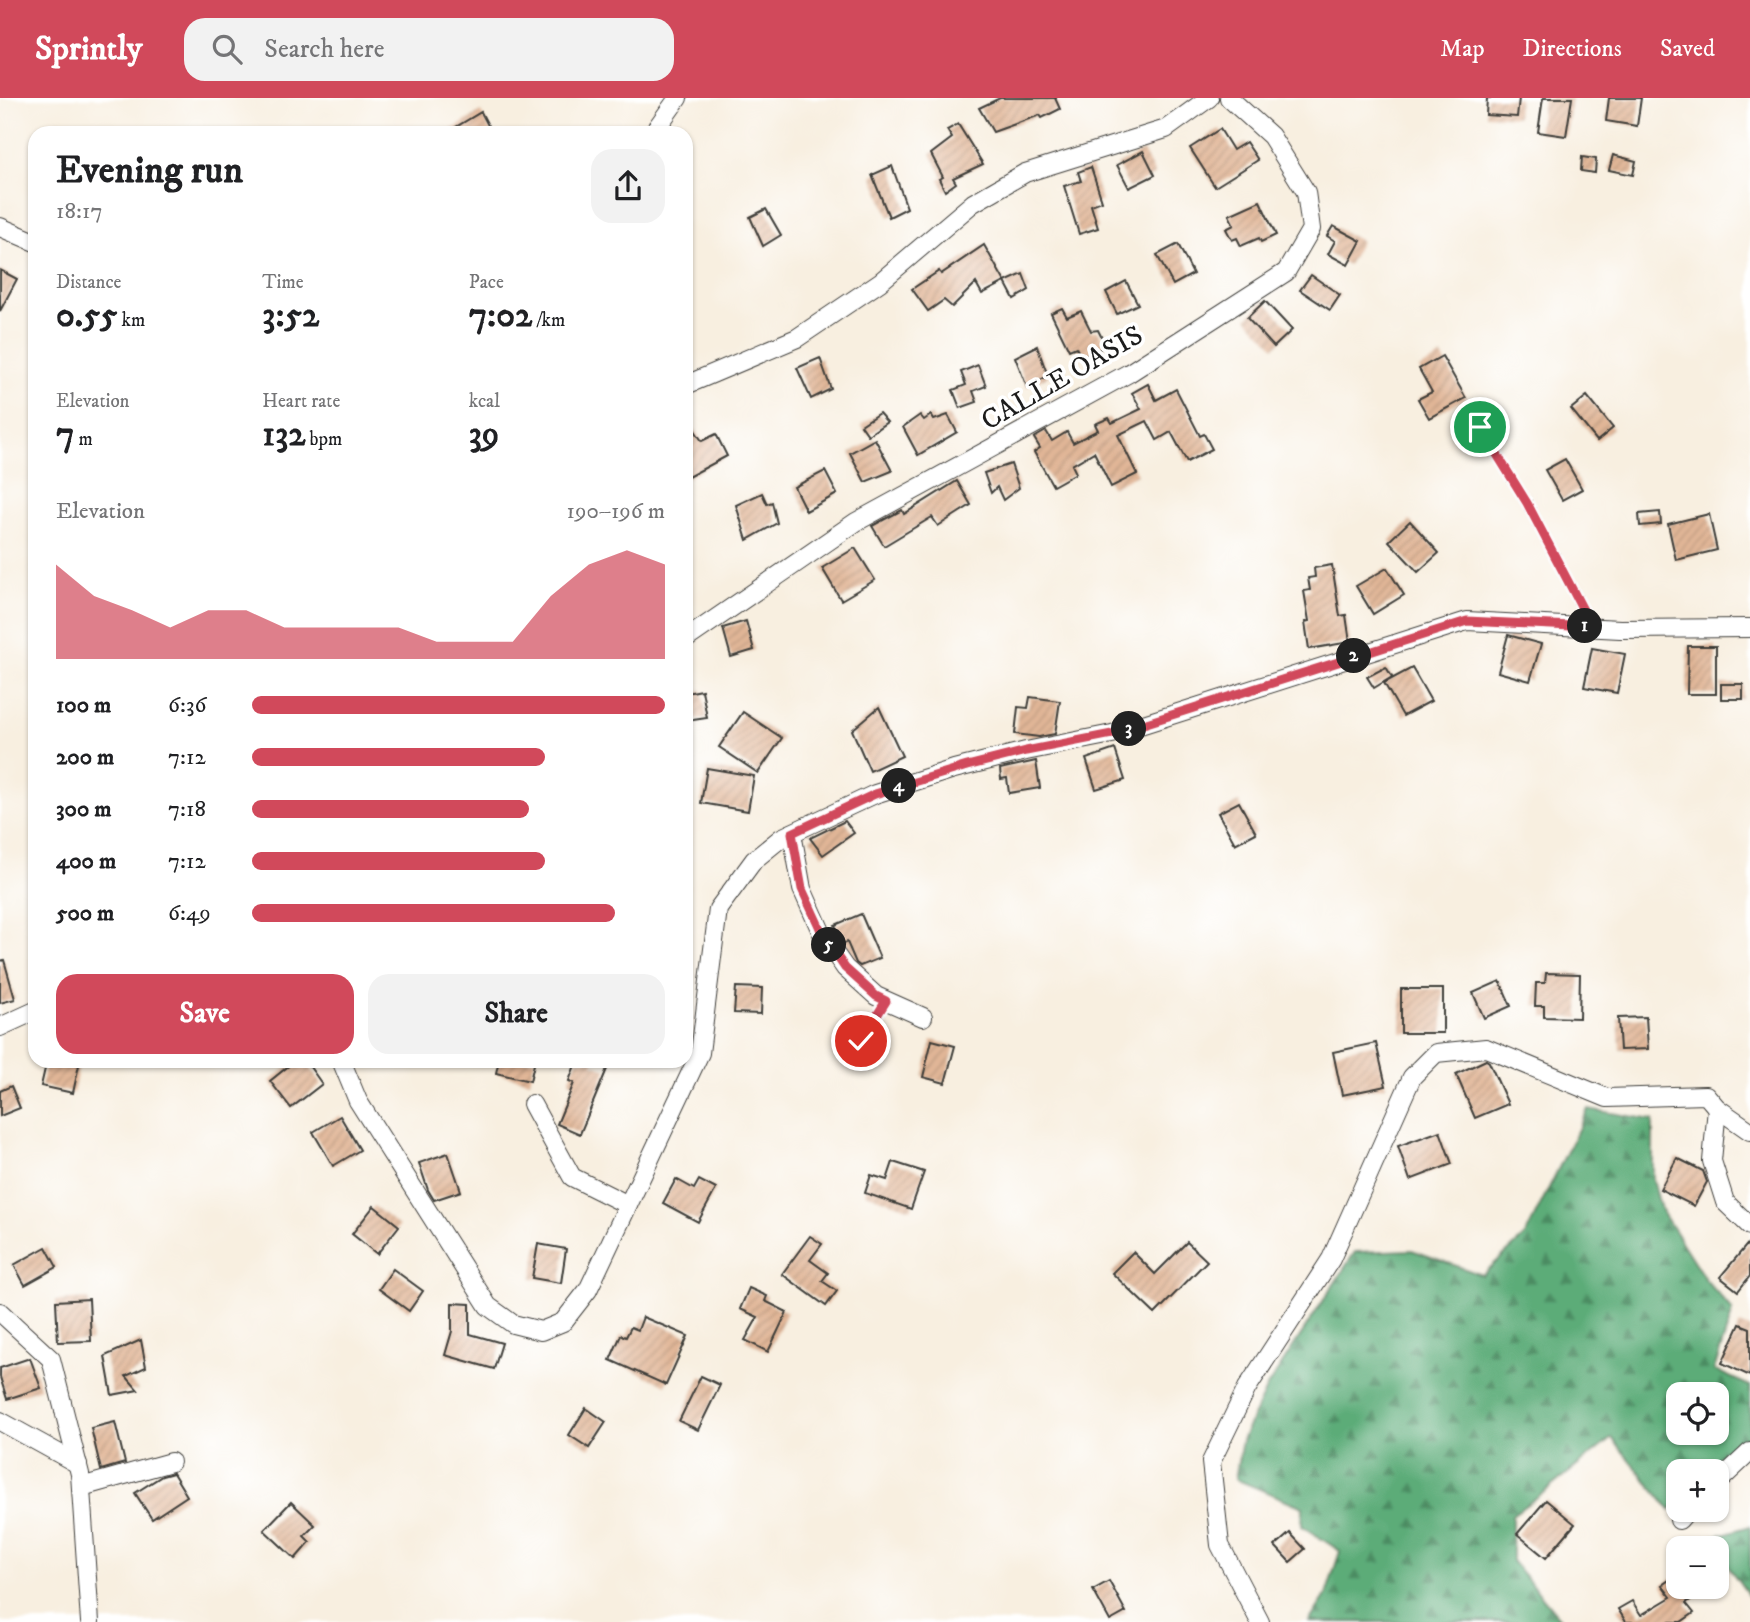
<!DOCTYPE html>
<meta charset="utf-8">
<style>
:root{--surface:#fff;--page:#f2f2f2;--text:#202124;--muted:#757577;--accent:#d1495b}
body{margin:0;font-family:"IM FELL DW Pica",serif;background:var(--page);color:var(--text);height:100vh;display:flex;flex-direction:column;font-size:26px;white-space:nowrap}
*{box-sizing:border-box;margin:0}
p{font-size:23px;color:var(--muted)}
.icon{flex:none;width:38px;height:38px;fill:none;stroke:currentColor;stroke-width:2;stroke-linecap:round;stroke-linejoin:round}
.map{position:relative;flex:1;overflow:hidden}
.drawer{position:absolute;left:28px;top:28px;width:665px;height:942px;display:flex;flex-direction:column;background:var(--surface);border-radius:21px;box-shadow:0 2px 5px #0004}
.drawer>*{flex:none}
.controls{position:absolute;left:1666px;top:1284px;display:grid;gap:14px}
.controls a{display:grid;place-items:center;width:63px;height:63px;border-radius:14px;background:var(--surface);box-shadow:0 2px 5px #0004;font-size:35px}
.pin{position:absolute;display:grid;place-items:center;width:60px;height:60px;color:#fff;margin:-30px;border:4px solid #fff;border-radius:50%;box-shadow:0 2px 7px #0007}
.km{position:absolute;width:35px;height:35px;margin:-18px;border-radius:50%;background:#222;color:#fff;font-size:19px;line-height:35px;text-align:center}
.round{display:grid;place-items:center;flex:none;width:74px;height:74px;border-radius:21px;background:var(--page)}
.headline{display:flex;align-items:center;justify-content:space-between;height:119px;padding:0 28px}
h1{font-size:38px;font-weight:700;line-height:52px}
.figures{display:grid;grid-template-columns:repeat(3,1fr);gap:10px;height:119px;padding:7px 28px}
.figures div{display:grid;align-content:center}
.figures b{font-size:35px;font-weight:700}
.figures small{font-size:19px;font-weight:400}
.figures p{font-size:19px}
.chart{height:196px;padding:14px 28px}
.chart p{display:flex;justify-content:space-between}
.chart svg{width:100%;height:126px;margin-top:7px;fill:var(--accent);opacity:.7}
.action{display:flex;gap:14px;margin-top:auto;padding:14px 28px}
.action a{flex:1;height:80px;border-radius:21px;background:var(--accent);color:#fff;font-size:28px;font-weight:700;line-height:80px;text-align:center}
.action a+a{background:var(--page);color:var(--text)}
ul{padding:0 28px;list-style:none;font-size:23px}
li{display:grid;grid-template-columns:112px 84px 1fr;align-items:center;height:52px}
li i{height:18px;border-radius:9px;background:var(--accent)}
header{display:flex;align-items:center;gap:42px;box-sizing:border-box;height:98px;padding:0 35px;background:var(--accent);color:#fff}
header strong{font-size:33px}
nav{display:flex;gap:38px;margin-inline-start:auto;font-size:24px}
.search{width:490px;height:63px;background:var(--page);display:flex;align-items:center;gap:18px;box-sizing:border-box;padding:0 24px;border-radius:21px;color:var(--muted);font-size:26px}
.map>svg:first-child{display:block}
</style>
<header>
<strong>Sprintly</strong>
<div class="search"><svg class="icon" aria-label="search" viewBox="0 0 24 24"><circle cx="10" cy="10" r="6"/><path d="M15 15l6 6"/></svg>Search here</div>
<nav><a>Map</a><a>Directions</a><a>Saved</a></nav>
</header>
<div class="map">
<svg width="1750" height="1524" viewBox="0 0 1750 1524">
<defs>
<pattern id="forest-firs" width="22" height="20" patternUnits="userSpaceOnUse" patternTransform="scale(1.75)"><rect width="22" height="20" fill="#5cac78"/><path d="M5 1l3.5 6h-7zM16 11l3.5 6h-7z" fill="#4b8b62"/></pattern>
<pattern id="building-hatch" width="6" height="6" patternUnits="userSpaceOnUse" patternTransform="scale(1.75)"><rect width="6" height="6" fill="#e1b697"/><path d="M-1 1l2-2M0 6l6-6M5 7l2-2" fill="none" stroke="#c09c82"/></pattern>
</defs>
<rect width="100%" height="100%" fill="#fff"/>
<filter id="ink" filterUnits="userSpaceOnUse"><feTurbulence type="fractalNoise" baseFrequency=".0143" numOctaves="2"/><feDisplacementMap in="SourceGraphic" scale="14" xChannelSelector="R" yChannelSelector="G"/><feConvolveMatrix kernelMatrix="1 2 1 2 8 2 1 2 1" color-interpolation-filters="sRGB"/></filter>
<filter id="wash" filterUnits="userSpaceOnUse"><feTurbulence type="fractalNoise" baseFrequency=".00686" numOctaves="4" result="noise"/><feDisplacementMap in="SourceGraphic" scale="28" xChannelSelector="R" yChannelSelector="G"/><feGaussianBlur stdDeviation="1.57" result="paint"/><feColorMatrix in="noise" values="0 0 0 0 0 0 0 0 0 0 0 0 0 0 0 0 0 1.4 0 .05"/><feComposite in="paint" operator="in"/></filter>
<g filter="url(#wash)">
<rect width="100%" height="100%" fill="#f8efe0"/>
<g fill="url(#forest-firs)" stroke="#3c644a" stroke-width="2" fill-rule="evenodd">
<path d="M1588 1011 1653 1022V1082L1661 1112 1705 1181 1733 1213 1714 1272 1750 1288V1337L1748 1341 1712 1374H1678V1405L1670 1412 1612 1340 1547 1392 1512 1417V1463L1563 1524H1309L1326 1497 1340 1453 1302 1428 1303 1409 1235 1381 1242 1342 1267 1289 1355 1154 1412 1152 1482 1177 1525 1138ZM1678 1297H1717V1335H1678Z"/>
<path d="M1750 1428V1499L1708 1440Z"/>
</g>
<g id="blocks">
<g fill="url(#building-hatch)">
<path d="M1000 0H1055L1060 11 1042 20 1040 17 993 34 979 10Z"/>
<path d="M1487 0H1519L1517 19 1486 17Z"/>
<path d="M1543 0H1572L1566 38 1538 34Z"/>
<path d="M1609 0H1641L1637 28 1606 23Z"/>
<path d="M481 14 492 35H446Z"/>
<path d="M958 26 983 66 953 80 956 85 945 93 939 81 943 79 931 56 952 40 947 32Z"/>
<path d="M1220 31 1233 52 1246 44 1258 62 1215 89 1190 50Z"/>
<path d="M1143 53 1155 77 1129 90 1117 67Z"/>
<path d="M1613 57 1636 63 1633 77 1609 72Z"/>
<path d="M1582 59 1596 61 1595 75 1581 73Z"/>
<path d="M892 68 907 110 889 119 872 77Z"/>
<path d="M1091 69 1102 103 1091 107 1098 130 1079 136 1064 88 1081 83 1078 74Z"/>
<path d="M1260 103 1276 137 1261 144 1259 140 1241 148 1237 140 1232 142 1226 131 1234 127 1229 117Z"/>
<path d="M766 111 781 137 763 148 750 119Z"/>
<path d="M1333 128 1361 143 1348 167 1328 156 1335 143 1327 138Z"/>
<path d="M1178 146 1193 176 1173 187 1157 157Z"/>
<path d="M984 147 1005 184 982 196 976 185 952 209 944 202 928 213 912 191 939 173 941 176Z"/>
<path d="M0 172 17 181 0 213Z"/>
<path d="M1023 176 1029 192 1014 201 1005 184Z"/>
<path d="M1311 177 1340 197 1330 212 1300 192Z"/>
<path d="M1126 183 1138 206 1117 216 1106 194Z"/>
<path d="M1265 203 1292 232 1274 249 1247 220Z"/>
<path d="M1062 210 1067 219 1081 213 1091 233 1098 232 1106 248 1081 260 1076 249 1069 252 1051 215Z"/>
<path d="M1037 248 1048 278 1027 289 1015 259Z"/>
<path d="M1442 258 1466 300 1429 320 1418 301 1432 294 1419 271Z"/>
<path d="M820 260 831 291 811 301 797 270Z"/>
<path d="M978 267 986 288 973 293 977 304 960 310 953 292 966 287 961 274Z"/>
<path d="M1148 286 1156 302 1176 291 1200 338 1204 336 1212 351 1187 364 1171 334 1157 342 1147 323 1118 337 1137 376 1111 389 1094 354 1072 367 1076 375 1053 388 1034 354 1040 350 1034 340 1046 333 1052 343 1067 334 1073 345 1098 332 1095 326 1109 320 1112 325 1141 311 1132 295Z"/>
<path d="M1587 298 1613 330 1597 343 1571 311Z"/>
<path d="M879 315 887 324 868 337 861 327Z"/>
<path d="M920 317 924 322 931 317 934 322 948 317 957 334 918 357 903 329Z"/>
<path d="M686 319 702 343 716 336 727 358 686 380Z"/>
<path d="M875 341 892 373 865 384 850 355Z"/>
<path d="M1565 361 1582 391 1562 402 1545 372Z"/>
<path d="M1011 366 1019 390 1003 402 997 389 991 395 984 375Z"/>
<path d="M825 373 837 396 806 413 794 389Z"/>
<path d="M957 383 971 407 938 428 932 419 884 448 872 428 902 412 904 416Z"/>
<path d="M762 395 767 406 772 404 777 425 747 442 736 407Z"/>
<path d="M1660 414 1661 426 1640 428 1639 416Z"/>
<path d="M1709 416 1717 452 1676 462 1668 426Z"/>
<path d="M1410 423 1439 455 1418 474 1389 443Z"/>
<path d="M855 450 875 482 841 502 822 470Z"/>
<path d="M1332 467 1340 518 1346 517 1350 544 1309 551 1305 524 1309 523 1304 493 1310 492 1308 480 1315 479 1314 470Z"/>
<path d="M1387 470 1404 497 1373 516 1356 488Z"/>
<path d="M746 523 754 552 731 559 723 530Z"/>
<path d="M1508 537 1541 546 1530 583 1498 574Z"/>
<path d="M1688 548H1716V596H1687Z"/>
<path d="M1592 550 1625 556 1617 595 1584 589Z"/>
<path d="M1386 569 1392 579 1374 590 1367 579Z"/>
<path d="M1412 570 1431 603 1403 618 1384 585Z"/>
<rect x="1721" y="586" width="22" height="15"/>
<path d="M702 592 707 620 686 623V595Z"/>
<path d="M1030 599 1060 603 1055 636 1039 639 1015 636 1018 609 1028 610Z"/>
<path d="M879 609 902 658 870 673 852 632Z"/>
<path d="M743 614 782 640 758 675 719 649Z"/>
<path d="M1115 651 1125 682 1096 691 1086 661Z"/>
<path d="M1036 663 1040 690 1009 695 1007 680 1001 681 1000 671Z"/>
<path d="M707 670 754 678 748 713 701 705Z"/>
<path d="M1239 704 1256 735 1235 746 1218 715Z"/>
<path d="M845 723 854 735 823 757 810 740Z"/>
<path d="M861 816 880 860 860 868 856 865 847 844 843 846 835 827Z"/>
<path d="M4 862 15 901 0 905V863Z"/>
<path d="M1546 875 1580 876 1579 920 1544 919V908H1535L1536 885H1545Z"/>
<path d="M1500 883 1511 908 1484 920 1473 895Z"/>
<path d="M736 889 762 890 761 916 734 915Z"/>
<rect x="1401" y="891" width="42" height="44"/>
<path d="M1646 919 1648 951 1620 952 1618 920Z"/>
<path d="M932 942 955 948 945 985 923 979Z"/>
<path d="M1376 945 1386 988 1342 997 1333 954Z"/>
<path d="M47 962H58L79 967 73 995 41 988Z"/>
<path d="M296 962H305L322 986 291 1010 270 983Z"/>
<path d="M499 962H535L530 983 496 975Z"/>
<path d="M577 962H595L593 966 607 971 580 1036 557 1026 574 985 569 983Z"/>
<path d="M1486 962 1489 964 1508 1006 1475 1020 1456 976Z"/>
<path d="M11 988 20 1010 0 1018V993Z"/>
<path d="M340 1018 360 1052 333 1068 313 1034Z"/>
<path d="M1440 1033 1452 1066 1410 1082 1398 1048Z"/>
<path d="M448 1055 461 1093 434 1102 428 1092 419 1065Z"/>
<path d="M1677 1060 1703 1073 1707 1084 1694 1108 1660 1091Z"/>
<path d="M893 1064 924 1074 911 1111 865 1095 871 1077 887 1082Z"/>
<path d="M676 1081 694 1091 699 1082 716 1091 698 1124 663 1105Z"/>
<path d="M374 1108 399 1128 377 1156 352 1136Z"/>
<path d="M810 1138 822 1146 810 1162 828 1175 822 1183 837 1193 826 1208 782 1176Z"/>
<path d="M1750 1143V1178L1738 1193 1720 1179Z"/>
<path d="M1187 1144 1207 1163 1155 1216 1112 1175 1133 1154 1155 1176Z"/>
<path d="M538 1146 566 1151 561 1185 532 1180Z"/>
<path d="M46 1149 57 1169 25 1187 14 1167Z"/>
<path d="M393 1171 423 1193 409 1213 379 1191Z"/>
<path d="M749 1190 767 1198 765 1203 787 1214 768 1254 745 1242 758 1219 740 1211Z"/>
<path d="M89 1201 91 1243 58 1244 56 1203Z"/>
<path d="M452 1205 470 1206V1236L502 1245 494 1271 445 1257 452 1233Z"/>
<path d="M643 1219 688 1238 666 1287 610 1262 621 1237 626 1239 631 1229 638 1232Z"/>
<path d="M1740 1226 1750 1230V1278L1722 1265Z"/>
<path d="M141 1242 146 1269 126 1278 138 1292 112 1297 105 1258Z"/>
<path d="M30 1260 41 1290 7 1301 0 1279V1270Z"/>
<path d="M701 1278 720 1287 698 1332 679 1323Z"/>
<path d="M586 1310 606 1324 589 1350 569 1337Z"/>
<path d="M115 1324 125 1365 101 1372 91 1330Z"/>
<path d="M173 1375 187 1398 152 1421 135 1395 162 1378Z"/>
<path d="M1546 1402 1575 1426 1546 1460 1517 1436Z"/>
<path d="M291 1404 315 1427 304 1438 310 1444 295 1461 264 1432Z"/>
<path d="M1290 1435 1305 1451 1290 1464 1275 1448Z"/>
<path d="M1678 1476V1489H1709L1686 1505 1694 1515 1681 1524H1626L1618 1511 1632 1503 1641 1517 1671 1499 1662 1487Z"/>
<path d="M1109 1483 1126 1514 1110 1523 1093 1492Z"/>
</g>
</g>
</g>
<g filter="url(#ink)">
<use href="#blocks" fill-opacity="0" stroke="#3d3c39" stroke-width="2"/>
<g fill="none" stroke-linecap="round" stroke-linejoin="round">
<defs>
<g id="lane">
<path d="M1480 329 1527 405 1592 529"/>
<path d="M861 943 886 903"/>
</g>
<g id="street">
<path d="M653 35 678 0"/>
<path d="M0 129 35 144"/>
<path d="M686 287 797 240 880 184 973 105 1025 75 1166 31 1209 0"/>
<path d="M686 541 856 424 1129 275 1286 174 1311 131 1306 94 1271 38 1229 0"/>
<path d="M792 735 802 791 824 840 845 870 876 898 923 919"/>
<path d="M0 929 35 913"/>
<path d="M341 962 358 1003 488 1208 513 1226 541 1233 563 1224 588 1192 700 955 718 811 754 762 781 740 875 696 954 671 1026 653 1112 636 1467 523 1620 531 1750 530"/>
<path d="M532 1006 572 1079 628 1107"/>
<path d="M1717 1010 1712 1063 1725 1104 1750 1128"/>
<path d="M0 1214 51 1261 80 1376 90 1524"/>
<path d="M0 1323 78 1366"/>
<path d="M1717 1385 1750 1354"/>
<path d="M81 1389 171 1364"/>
<path d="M1679 1422 1688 1412"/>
<path d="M1260 1524 1220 1447 1211 1364 1247 1290 1331 1161 1412 979 1436 955 1486 950 1607 1000 1706 997 1717 1010 1750 1033"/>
</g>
</defs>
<use href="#lane" stroke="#3d3c39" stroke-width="11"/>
<use href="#street" stroke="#3d3c39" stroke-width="20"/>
<use href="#lane" stroke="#fff" stroke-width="9"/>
<use href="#street" stroke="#fff" stroke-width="18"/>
</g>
</g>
<g fill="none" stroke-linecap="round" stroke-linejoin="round" filter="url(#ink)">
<defs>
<path id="route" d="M861 943 886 903 876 898 845 870 824 839 802 791 792 735 875 696 967 668 1026 653 1112 636 1467 523 1592 529 1527 405 1480 329"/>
</defs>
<use href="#route" stroke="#fff" stroke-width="14"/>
<use href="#route" stroke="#d1495b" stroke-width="9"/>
</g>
<g text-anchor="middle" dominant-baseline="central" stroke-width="7" stroke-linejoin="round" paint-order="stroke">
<g font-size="28" fill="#1c1c1c" stroke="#fff">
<text transform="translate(1062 280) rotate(-30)">CALLE OASIS</text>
</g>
</g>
</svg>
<div class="controls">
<a><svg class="icon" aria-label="locate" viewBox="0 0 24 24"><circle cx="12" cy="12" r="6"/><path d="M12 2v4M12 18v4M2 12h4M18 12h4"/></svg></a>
<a>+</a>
<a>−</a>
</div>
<div class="pin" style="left:1480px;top:329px;background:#1e9e55"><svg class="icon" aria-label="arrive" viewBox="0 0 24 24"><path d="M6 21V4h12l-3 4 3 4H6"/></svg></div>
<div class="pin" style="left:861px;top:943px;background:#d93025"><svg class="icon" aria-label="check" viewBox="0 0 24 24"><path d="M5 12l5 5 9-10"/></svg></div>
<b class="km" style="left:1585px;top:528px">1</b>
<b class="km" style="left:1354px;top:558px">2</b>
<b class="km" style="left:1129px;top:631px">3</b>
<b class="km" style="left:899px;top:688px">4</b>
<b class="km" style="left:829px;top:847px">5</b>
<section class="drawer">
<div class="headline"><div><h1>Evening run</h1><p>18:17</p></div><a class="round"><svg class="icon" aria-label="share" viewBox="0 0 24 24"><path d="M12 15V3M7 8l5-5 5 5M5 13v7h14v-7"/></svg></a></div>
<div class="figures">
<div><p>Distance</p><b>0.55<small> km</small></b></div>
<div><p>Time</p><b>3:52</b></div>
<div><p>Pace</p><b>7:02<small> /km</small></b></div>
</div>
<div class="figures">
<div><p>Elevation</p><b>7<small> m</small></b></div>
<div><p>Heart rate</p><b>132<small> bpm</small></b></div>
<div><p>kcal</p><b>39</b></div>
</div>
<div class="chart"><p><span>Elevation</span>190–196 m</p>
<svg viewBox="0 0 160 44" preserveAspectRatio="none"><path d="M0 44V11L10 22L20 27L30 33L40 27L50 27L60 33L70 33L80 33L90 33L100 38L110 38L120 38L130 22L140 11L150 6L160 11V44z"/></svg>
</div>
<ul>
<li><b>100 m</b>6:36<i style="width:100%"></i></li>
<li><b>200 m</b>7:12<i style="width:71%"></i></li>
<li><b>300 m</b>7:18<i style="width:67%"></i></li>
<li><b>400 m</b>7:12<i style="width:71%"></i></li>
<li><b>500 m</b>6:49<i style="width:88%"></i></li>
</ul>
<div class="action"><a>Save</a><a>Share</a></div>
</section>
</div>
